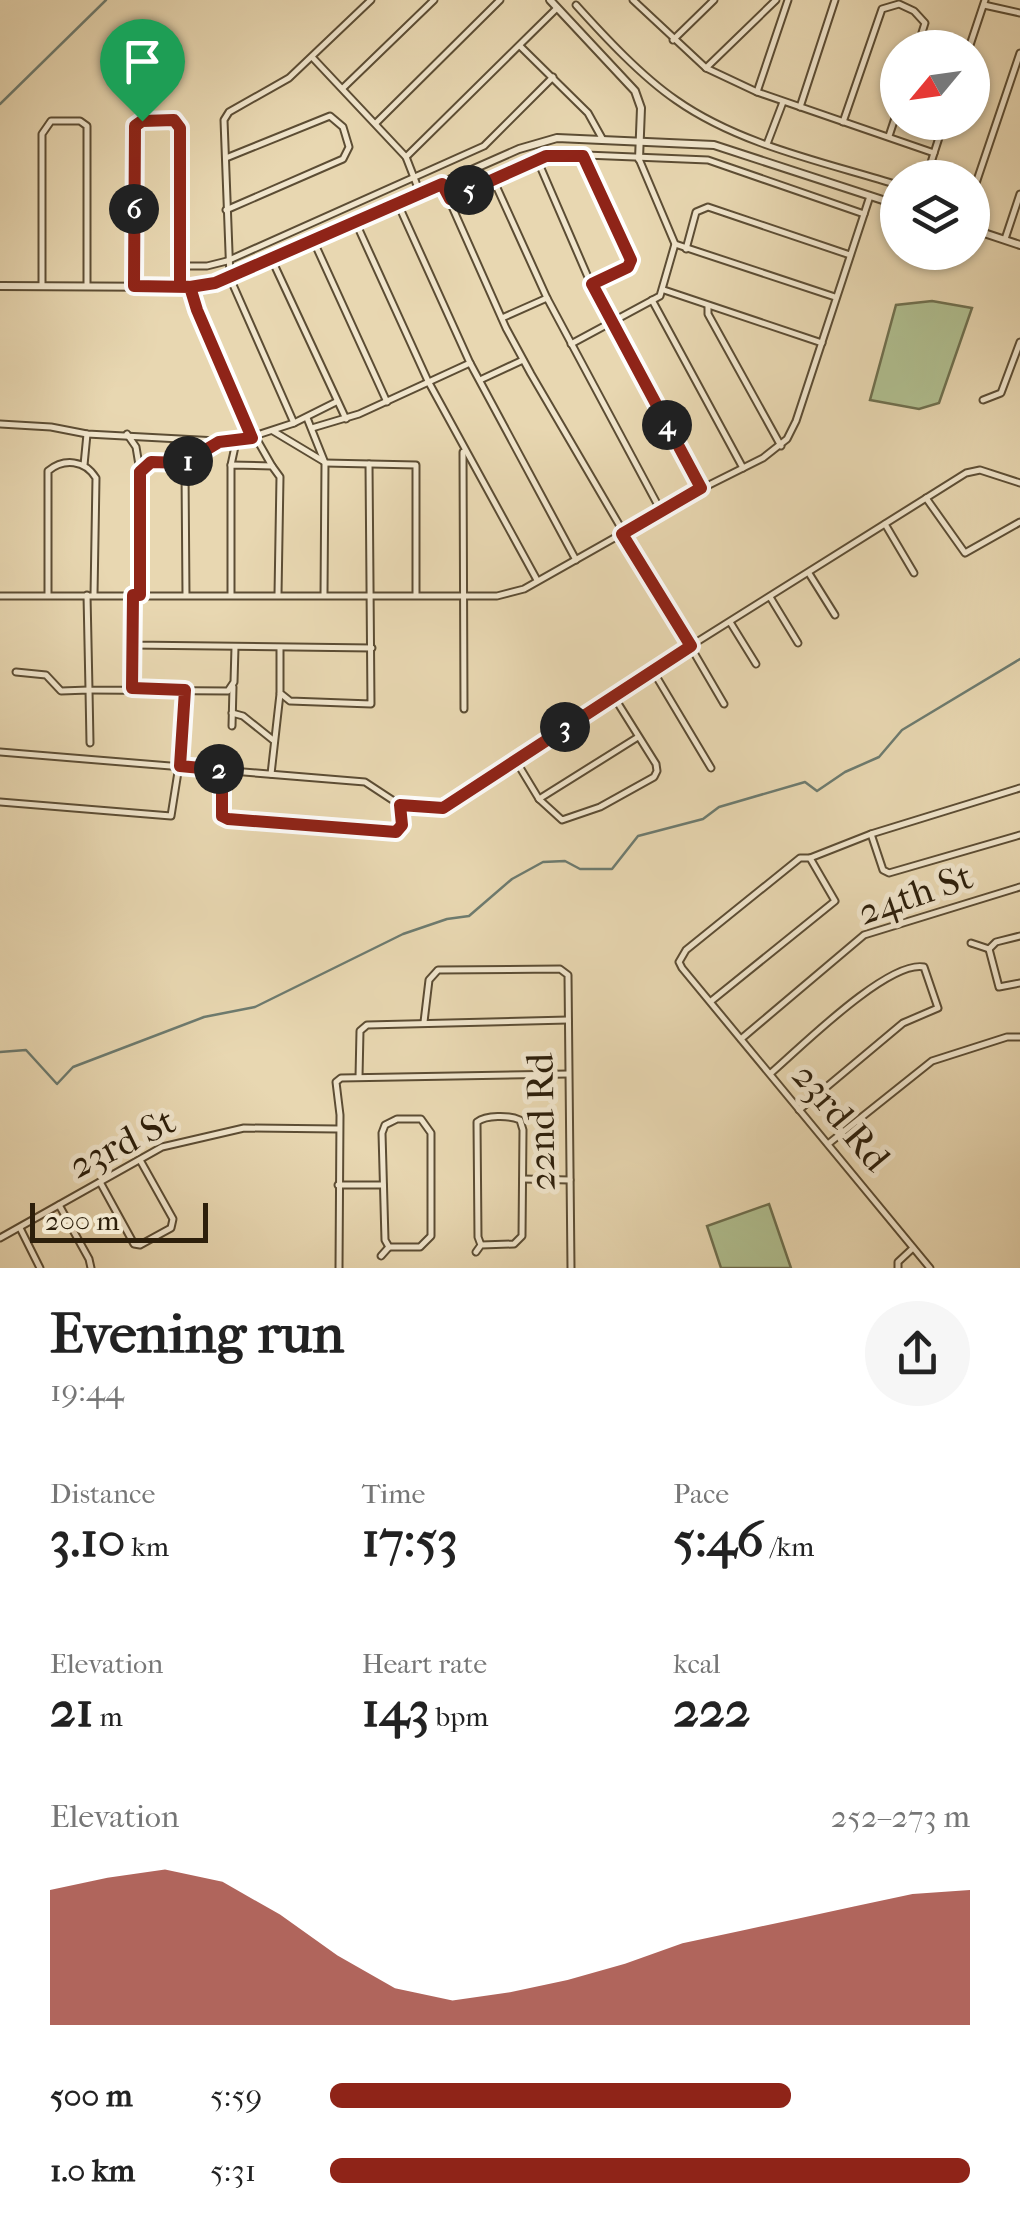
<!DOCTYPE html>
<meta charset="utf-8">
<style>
:root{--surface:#fff;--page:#f6f6f6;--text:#222;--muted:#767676;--accent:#8f2418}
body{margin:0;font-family:"IM FELL French Canon",serif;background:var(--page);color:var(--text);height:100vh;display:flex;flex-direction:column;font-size:38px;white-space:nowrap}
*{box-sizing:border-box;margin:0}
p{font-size:32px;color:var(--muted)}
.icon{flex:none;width:55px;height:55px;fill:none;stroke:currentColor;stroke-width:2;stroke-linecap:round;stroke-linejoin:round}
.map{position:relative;height:1268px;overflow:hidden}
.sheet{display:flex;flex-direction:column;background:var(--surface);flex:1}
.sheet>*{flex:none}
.needle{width:65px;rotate:241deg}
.fabs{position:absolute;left:880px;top:30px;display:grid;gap:20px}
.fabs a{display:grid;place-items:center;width:110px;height:110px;border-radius:50%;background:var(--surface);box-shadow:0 2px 8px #0004;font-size:50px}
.scale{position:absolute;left:30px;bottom:25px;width:178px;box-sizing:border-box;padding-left:10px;border:5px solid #2d1f0b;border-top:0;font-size:28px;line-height:35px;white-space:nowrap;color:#2d1f0b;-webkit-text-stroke:8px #f0e5cc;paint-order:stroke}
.pin{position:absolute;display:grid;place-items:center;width:85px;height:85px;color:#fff;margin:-102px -42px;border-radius:50% 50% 50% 0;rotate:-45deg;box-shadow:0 0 10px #0007}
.pin .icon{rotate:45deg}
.km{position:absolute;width:50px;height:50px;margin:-25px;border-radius:50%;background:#222;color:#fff;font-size:28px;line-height:50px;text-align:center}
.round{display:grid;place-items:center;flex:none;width:105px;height:105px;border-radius:52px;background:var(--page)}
.head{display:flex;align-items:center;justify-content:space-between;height:170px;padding:0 50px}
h1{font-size:55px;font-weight:700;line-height:75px}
.figures{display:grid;grid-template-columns:repeat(3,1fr);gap:15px;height:170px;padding:10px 50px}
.figures div{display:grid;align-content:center}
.figures b{font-size:50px;font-weight:700}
.figures small{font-size:28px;font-weight:400}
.figures p{font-size:28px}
.chart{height:280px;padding:20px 50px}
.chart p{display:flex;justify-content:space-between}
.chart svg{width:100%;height:180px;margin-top:10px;fill:var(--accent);opacity:.7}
ul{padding:0 50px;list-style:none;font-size:32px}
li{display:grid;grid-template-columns:160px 120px 1fr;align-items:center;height:75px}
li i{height:25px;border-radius:12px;background:var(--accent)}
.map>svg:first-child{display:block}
</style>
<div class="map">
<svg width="1020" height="1268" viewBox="0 0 1020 1268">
<rect width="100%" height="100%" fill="#e8d7b1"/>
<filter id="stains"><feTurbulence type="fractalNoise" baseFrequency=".002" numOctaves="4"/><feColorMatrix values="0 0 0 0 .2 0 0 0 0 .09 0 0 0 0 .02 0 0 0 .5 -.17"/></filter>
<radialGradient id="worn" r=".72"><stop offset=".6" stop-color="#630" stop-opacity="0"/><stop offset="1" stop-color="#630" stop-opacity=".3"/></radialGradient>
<g fill="#b0bf90" stroke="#6e6f4e" stroke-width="2.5">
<path d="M932 301 972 308 939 403 919 409 870 400 896 305Z"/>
<path d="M769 1204 791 1268H721L707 1226Z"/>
</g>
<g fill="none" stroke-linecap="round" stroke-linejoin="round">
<g stroke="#6d7b6f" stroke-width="2.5">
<path d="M0 104 106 0"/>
<path d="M0 1052 26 1050 57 1084 73 1067 204 1017 255 1007 403 934 447 919 469 916 512 879 543 862 565 861 580 869H612L638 836 703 819 719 807 805 782 817 791 845 772 879 757 902 730 1020 659"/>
</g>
<defs>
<g id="minor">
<path d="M633 0 706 68 757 92 934 153"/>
<path d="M576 5C604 36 641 76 676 100 740 145 824 162 898 185"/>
<path d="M984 5 1020 13"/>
<path d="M673 40 714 0"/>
<path d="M520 46 588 113 603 140"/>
<path d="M969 48 985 0"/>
<path d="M312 57 406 157 420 193"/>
<path d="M706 68 776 0"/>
<path d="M343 88 434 0"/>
<path d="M757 92 788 0"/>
<path d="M800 107 835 0"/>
<path d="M843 122 882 9 899 4 914 11 925 23 917 48"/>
<path d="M376 123 500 0"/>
<path d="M889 136 898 109"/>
<path d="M767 144 783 102"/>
<path d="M406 157 557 8"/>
<path d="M537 159 591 284 628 267 631 261 583 155"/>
<path d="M639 159 675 244 835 297"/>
<path d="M926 178 944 122"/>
<path d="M493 179 547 298 661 511"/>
<path d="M442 184 506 328 531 374 724 704"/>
<path d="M972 195 1020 53"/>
<path d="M451 198 537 159 561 154 708 160 864 214"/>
<path d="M398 204 470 363 576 560"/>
<path d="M226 210 343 159 349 147 343 127 330 116 226 158"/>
<path d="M356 223 428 381 537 580"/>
<path d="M1005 239 1020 194"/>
<path d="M314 242 387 402"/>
<path d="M686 249 696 212 708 207 850 255"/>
<path d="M272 260 346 419"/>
<path d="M180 266H207L227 261 484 146 553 77"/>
<path d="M591 284 701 489"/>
<path d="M42 285V134L51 121H80L87 126V286"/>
<path d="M133 286 135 126 141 121 174 120 180 128V287"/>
<path d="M190 287 197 310 253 438"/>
<path d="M664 290 822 343"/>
<path d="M652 300 743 468"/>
<path d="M708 307V314L781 446"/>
<path d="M502 318 547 298"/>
<path d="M571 344 660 296 675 244"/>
<path d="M480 380 523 360"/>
<path d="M983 400 1001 393 1020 342"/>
<path d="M307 418 325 463 324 595"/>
<path d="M294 423 230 278 224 120 229 112 289 78 371 0"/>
<path d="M0 424 51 427 87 434 236 442 294 423 336 402"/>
<path d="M312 428 359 414 470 363"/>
<path d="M273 431 323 461"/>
<path d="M127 434 136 447 140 471"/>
<path d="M256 438 272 466"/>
<path d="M463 452 464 709"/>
<path d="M183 463 216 443"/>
<path d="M325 463 416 465V595"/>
<path d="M84 465 87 434"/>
<path d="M231 465 236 442"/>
<path d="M926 498 965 553 1020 522"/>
<path d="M885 524 914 573"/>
<path d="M810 575 835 615"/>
<path d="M231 594V465L272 466 280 477 278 595"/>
<path d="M48 595V471C64 458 85 460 96 478L94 595"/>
<path d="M87 595 89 690 228 691 234 682 235 647"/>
<path d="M133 595 132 645 372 648"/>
<path d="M140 595V471C151 457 168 461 183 463L185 471 186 595"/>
<path d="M0 596H497L524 589 701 489 763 458 787 439 796 421 870 196"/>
<path d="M770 597 798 643"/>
<path d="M730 622 756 664"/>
<path d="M132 645V687"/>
<path d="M280 648V693L290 701 371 704 369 464"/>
<path d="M653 671 711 768"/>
<path d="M16 672 46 675 61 691 89 690 90 743"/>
<path d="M232 713 243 716 273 740"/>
<path d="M232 726 233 687"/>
<path d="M0 752 365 782 400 805 443 808 590 709 966 473 980 470 1020 483"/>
<path d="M516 761 539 799 562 820 600 807 654 777 657 771 656 764 614 697"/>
<path d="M222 770 220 810 227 819 393 833 402 825 400 805"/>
<path d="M271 774 280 694"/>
<path d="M539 799 638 737"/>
<path d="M0 802 171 816 181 753 185 690"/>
<path d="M871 834 883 870 889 873 1020 835"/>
<path d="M810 858 871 834 1020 788"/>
<path d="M971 943 989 949"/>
<path d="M989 949 999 987 1020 983"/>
<path d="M989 949 996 942 1020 936"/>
<path d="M710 1002 835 901 810 858H800L686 950 679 962 682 968 930 1268"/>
<path d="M424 1022 429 980 438 970 560 969 568 975 571 1268"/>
<path d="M741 1039 864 935 1020 887"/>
<path d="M771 1073C800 1048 888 960 924 967L938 1008 903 1023 799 1110"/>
<path d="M359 1077 360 1031 367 1025 568 1020"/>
<path d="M397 1119H421L431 1133V1236L420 1247H389L385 1240 382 1133 385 1125Z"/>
<path d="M828 1144 932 1061 1007 1037H1020"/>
<path d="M523 1179 570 1180"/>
<path d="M100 1182 134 1244 140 1245 171 1228 173 1219 140 1160"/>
<path d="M338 1185H383"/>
<path d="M59 1205 89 1259 91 1268"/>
<path d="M20 1228 40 1268"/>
<path d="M0 1238 162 1147 244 1128 338 1129"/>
<path d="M476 1252 481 1245 478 1237 477 1122C486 1115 509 1115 520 1120L523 1130 522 1236 514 1244 481 1245"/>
<path d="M381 1256 389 1247"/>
<path d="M339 1268 340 1115 336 1082 341 1078 568 1074"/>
<path d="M898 1268V1262L913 1248"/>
</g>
<g id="tertiary">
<path d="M550 0 635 91 641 108 639 159"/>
<path d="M972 229 1020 245"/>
<path d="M0 286 190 287 215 283 519 149 557 138 714 145 898 205"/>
</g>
</defs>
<use href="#minor" stroke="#5c4d34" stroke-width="9"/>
<use href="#tertiary" stroke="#5c4d34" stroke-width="10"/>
<use href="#minor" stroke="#f0e5cc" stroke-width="5"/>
<use href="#tertiary" stroke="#f0e5cc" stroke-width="6"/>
</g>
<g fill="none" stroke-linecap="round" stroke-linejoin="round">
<defs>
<path id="route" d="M142 121 174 120 180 128V286L190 287 197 310 252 438 219 442 184 463 151 462 140 472V595H133L132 688 185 690 180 766 222 770V816L228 819 396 832 402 825 400 805 443 808 691 646 622 534 701 488 592 284 628 267 631 260 583 156H546L450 199 442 184 215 283 190 287 134 286 135 126 142 121"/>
</defs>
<use href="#route" stroke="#fff" stroke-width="20"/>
<use href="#route" stroke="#8f2418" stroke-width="12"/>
</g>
<g text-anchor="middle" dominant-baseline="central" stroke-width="10" stroke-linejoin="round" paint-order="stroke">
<g font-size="38" fill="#2d1f0b" stroke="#f0e5cc">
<text transform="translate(915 894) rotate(-19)">24th St</text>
<text transform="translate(841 1117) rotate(50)">23rd Rd</text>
<text transform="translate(541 1122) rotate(-91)">22nd Rd</text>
<text transform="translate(122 1143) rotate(-26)">23rd St</text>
</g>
</g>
<rect width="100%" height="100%" filter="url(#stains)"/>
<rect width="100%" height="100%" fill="url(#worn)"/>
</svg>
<div class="fabs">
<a><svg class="needle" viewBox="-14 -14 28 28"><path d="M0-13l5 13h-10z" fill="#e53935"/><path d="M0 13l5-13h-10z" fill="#767676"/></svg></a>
<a><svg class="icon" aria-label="layers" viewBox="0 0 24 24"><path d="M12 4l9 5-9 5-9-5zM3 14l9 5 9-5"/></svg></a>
</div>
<div class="scale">200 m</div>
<div class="pin" style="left:142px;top:121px;background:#1e9e55"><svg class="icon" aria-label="arrive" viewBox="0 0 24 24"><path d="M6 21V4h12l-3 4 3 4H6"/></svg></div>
<b class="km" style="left:188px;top:461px">1</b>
<b class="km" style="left:219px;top:769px">2</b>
<b class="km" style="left:565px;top:727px">3</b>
<b class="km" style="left:667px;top:425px">4</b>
<b class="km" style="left:469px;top:190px">5</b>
<b class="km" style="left:134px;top:209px">6</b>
</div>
<section class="sheet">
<div class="head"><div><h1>Evening run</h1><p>19:44</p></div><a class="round"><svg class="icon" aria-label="share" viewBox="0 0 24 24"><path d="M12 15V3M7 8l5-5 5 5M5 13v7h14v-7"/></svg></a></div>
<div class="figures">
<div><p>Distance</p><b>3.10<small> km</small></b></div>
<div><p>Time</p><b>17:53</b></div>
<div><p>Pace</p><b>5:46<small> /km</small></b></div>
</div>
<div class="figures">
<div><p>Elevation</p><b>21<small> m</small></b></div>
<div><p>Heart rate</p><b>143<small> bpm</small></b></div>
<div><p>kcal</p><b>222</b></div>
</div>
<div class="chart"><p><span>Elevation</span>252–273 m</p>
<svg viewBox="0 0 160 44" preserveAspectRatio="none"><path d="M0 44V11L10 8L20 6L30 9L40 17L50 27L60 35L70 38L80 36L90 33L100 29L110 24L120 21L130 18L140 15L150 12L160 11V44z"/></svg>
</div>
<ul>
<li><b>500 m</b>5:59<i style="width:72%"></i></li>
<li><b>1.0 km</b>5:31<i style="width:100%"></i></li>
</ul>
</section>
